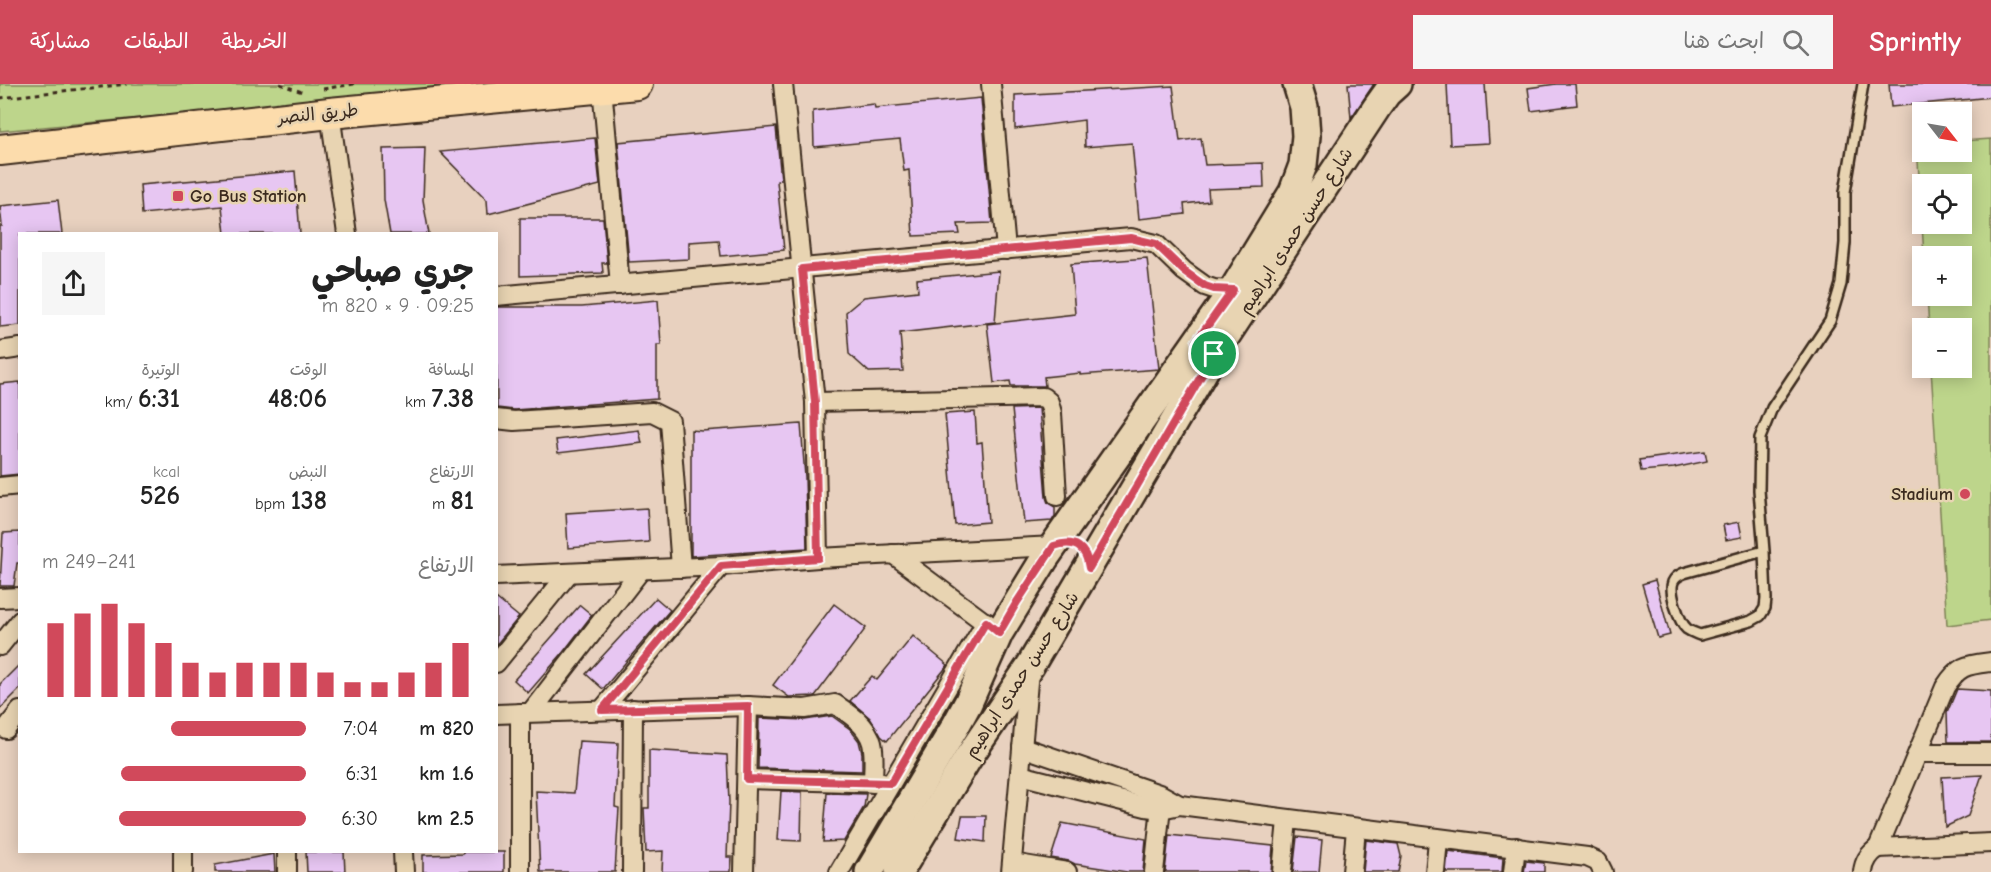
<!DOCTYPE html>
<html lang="ar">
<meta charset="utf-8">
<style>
:root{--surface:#fff;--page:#f6f6f6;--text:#222;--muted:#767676;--accent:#d1495b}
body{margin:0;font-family:"Comic Neue","Playpen Sans Arabic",sans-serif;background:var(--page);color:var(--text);direction:rtl;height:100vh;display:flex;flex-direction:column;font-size:22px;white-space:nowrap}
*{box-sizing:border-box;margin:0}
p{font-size:20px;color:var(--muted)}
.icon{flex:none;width:33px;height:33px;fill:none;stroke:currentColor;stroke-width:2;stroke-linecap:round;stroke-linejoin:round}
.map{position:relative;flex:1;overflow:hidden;direction:ltr}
.side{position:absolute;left:18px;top:148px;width:480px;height:621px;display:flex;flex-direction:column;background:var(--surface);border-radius:0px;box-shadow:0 3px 15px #0003;direction:rtl}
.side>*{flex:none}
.needle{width:39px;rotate:121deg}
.fabs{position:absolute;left:1912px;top:18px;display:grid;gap:12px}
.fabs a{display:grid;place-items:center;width:60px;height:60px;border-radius:0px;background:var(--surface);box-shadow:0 3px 15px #0003;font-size:30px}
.pin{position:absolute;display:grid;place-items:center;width:51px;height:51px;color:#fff;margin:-26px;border:3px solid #fff;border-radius:50%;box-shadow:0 2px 6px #0007}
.round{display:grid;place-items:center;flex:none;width:63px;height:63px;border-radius:0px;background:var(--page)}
.overview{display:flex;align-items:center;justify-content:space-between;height:102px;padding:0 24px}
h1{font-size:33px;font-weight:700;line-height:45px}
.metrics{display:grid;grid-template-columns:repeat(3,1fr);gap:9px;height:102px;padding:6px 24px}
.metrics div{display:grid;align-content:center}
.metrics b{font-size:26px;font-weight:700}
.metrics small{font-size:16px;font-weight:400}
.metrics p{font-size:16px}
.chart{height:168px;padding:12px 24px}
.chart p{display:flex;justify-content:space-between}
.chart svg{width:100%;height:108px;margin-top:6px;stroke:var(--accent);stroke-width:6}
ul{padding:0 24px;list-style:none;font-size:20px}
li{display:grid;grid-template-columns:96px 72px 1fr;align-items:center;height:45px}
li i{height:15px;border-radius:8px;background:var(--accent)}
header{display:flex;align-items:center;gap:36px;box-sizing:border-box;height:84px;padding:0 30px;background:var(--accent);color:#fff}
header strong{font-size:28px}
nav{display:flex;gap:33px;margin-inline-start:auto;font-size:21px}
.search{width:420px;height:54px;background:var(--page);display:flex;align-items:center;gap:15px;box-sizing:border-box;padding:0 21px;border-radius:0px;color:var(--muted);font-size:22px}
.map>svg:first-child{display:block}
</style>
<header>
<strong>Sprintly</strong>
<div class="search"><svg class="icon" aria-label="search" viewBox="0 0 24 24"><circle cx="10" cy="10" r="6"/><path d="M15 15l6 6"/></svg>ابحث هنا</div>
<nav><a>الخريطة</a><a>الطبقات</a><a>مشاركة</a></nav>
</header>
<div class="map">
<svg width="1991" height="788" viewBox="0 0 1991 788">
<rect width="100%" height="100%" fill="#e8d1bf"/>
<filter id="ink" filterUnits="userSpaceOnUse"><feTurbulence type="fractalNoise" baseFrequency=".0167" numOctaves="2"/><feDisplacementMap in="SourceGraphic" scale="12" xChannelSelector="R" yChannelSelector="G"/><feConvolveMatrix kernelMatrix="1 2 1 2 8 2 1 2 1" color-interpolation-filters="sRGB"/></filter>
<g filter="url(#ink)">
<g fill="#bdd58b" stroke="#7c8054" stroke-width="1.5" fill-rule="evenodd">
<path d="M0 0H505L0 47Z"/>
<path d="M1991 55V536L1947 541 1931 284H1962V244H1929L1927 212H1962V172H1924L1917 61H1923V68H1962V57ZM1923 100H1962V140H1923Z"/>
</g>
<g fill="#e7c6f2" stroke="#3b2a1e" stroke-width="1.5">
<path d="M1348 0H1374L1351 34Z"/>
<path d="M1447 0H1485L1489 59 1450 61Z"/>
<path d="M1556 0H1575L1577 21 1531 27 1528 4Z"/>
<path d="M1889 0H1991V13L1891 23Z"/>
<path d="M1173 2 1180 57 1201 54 1205 81 1263 79 1264 103 1208 105 1209 117 1184 120 1185 130 1139 135 1132 59 1085 63 1084 36 1015 45V11Z"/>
<path d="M981 14 992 139 958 140 960 150 913 152 909 86 904 87 900 55 814 63 813 27 874 20 875 24Z"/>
<path d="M776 43 781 96 777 97 784 166 721 172 719 156 689 158V175L629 178 618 58Z"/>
<path d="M595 54 600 101 488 130 487 116 440 68Z"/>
<path d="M425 64 423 116 429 150H390L384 116 383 65Z"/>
<path d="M295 87 300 150H225L222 122 142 130 140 101Z"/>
<path d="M58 116 62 150H20V241L0 243V142H2L0 122Z"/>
<path d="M520 134H603L607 179H602L603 189 520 192Z"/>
<path d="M1147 174 1159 285 1080 291V289L1044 293 1045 302H1011L1010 297 994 299 987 240 1075 230 1071 180Z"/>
<path d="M999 187 995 238 900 249 903 287 869 288 849 270 846 228 864 213 918 207 917 195Z"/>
<path d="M658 216 661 261H657V315L514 326 497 324 496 223H582Z"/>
<path d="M20 298V390L0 392V300Z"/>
<path d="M1039 324 1046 413 1048 419 1055 423V432L1052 437 1024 439 1012 325Z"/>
<path d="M975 328 977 359 982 358 988 438 955 441 945 330Z"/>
<path d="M801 340 805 393 807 464 691 472V346L702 347Z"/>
<path d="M639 346 642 359 558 369 556 356Z"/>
<path d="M1705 367 1707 377 1674 384 1641 387 1639 376Z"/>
<path d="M647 424 649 458 568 464 566 429Z"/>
<path d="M1739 438 1742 453 1726 456 1723 441Z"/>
<path d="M20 448V479H17L14 502H0L3 449Z"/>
<path d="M1655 496 1670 551 1658 554 1642 500Z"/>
<path d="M496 514 519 533 496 561Z"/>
<path d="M656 514 670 526 603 605 586 590Z"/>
<path d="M834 520 866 544 815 612 789 613 773 601Z"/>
<path d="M580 521 592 531 561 571 528 609 514 596Z"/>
<path d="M913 552 948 581 887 657 881 652 870 634 850 617 872 592 877 596Z"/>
<path d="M20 580V605L0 625V600Z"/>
<path d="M1957 605 1991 607V658H1948L1947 629Z"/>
<path d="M832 632 850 645 859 657 862 669V687L758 684 759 634 805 636Z"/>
<path d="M579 657 618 659 615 723 619 724 615 788H540L536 707 574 709Z"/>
<path d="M649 666 727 671 729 718 727 773H732L731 788H662L663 767 646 768 644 724H649Z"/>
<path d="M1982 691 1968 732 1945 743 1942 693Z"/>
<path d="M781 707 802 708 801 757 778 756Z"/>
<path d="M827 709 866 710 864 723 844 757 823 758Z"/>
<path d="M962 732H986L985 758 958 754Z"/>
<path d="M1062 739 1146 755 1143 788H1127L1075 780 1069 777 1051 774Z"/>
<path d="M1169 751 1273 762 1271 788H1165Z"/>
<path d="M1297 753 1322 756 1319 788H1293Z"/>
<path d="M1366 756 1398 760 1401 772 1398 788H1363Z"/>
<path d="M1448 767 1503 774 1502 788H1446Z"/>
<path d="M306 768H344L345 788H307Z"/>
<path d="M463 768H504V788H423V771L463 770Z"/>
<path d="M274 770 275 788H215V781Z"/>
<path d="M1526 777 1544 779V788H1524Z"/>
</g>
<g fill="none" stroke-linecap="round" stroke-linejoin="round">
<defs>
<path id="service" d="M1764 467 1684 489C1679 491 1675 493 1673 498 1669 508 1679 538 1687 545 1691 548 1695 549 1700 551L1751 537 1760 532 1765 524 1766 515 1764 467 1759 406 1760 354 1772 324 1830 237 1841 200 1845 159V108L1863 0"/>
<g id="minor">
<path d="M783 0 815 318 818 474"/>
<path d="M991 0 1006 166"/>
<path d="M602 3 620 201"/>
<path d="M330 29 347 150"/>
<path d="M496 212 1131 154 1156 160 1184 187 1205 202 1214 205 1233 206"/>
<path d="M0 267 20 264"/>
<path d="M815 318 1043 313 1049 318 1052 329 1057 412"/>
<path d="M496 335 514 337 652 328 670 337 681 484"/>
<path d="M0 403 20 401"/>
<path d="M893 470 995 546"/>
<path d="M496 492 721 482 818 474 1055 462"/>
<path d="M0 514 20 513"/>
<path d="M0 562 20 537"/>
<path d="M1991 578C1967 581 1959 581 1945 603L1878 764 1991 759"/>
<path d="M496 579 569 489"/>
<path d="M602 626 721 482"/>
<path d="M531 628 641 486"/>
<path d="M496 630 748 622 805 625 835 620C850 630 867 641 872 659 875 671 873 687 873 699"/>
<path d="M6 645 20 627"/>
<path d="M1022 663 1162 711 1180 721"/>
<path d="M1918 669H1991"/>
<path d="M1020 691 1146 723 1161 725 1180 721 1587 773 1598 778 1603 788"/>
<path d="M747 695 883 699"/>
<path d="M183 768V788"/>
<path d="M287 768V788"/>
<path d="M403 768 404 788"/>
<path d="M1012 779 1067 788"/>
<path d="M520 788V629"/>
<path d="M632 788 633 625"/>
<path d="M744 788 748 622"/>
<path d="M839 788 986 538"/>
<path d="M1011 788 1029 587"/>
<path d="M1154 788 1162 713"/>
<path d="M1282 788 1287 736"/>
<path d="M1352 788 1356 745"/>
<path d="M1435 788 1438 756"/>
<path d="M1513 788 1516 763"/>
<path d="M1863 788C1864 777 1869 770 1878 764"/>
</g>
<g id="secondary">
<path d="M869 788 955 643 968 619 999 549 1045 474 1233 206 1293 108 1303 81 1306 52 1304 23 1297 0"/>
<path d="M899 788 968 674 1030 582 1214 270 1377 23 1387 9 1397 0"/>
</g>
<path id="primary" d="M0 66 330 29 637 0"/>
</defs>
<use href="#service" stroke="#3b2a1e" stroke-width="14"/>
<use href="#minor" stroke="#3b2a1e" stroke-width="22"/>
<use href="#secondary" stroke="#3b2a1e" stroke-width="32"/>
<use href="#primary" stroke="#3b2a1e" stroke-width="34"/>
<g stroke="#3b2a1e" stroke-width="3" stroke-dasharray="4.5 4.5" stroke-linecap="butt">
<path d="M280 0 302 8"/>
<path d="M323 5 354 0"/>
<path d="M0 14 127 0"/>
</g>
<use href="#service" stroke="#e8d4b2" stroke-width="9"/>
<use href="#minor" stroke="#e8d4b2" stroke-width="18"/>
<use href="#secondary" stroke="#e8d4b2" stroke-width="27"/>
<use href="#primary" stroke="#fcdcac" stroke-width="30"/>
</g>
</g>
<g fill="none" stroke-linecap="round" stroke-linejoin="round" filter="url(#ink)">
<defs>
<path id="route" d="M1131 154 1156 160 1184 187 1205 202 1214 205 1233 206 1196 258 1214 270 1089 484C1086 463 1075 455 1054 462L1017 518 999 549 986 538 891 699 747 695 748 622 602 626 721 482 818 474 815 318 802 185Z"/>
</defs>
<use href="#route" stroke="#fff" stroke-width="12"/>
<use href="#route" stroke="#d1495b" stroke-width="8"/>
</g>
<g fill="#d1495b" stroke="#e8d4b2" stroke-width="2">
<rect x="172" y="106" width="12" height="12" rx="3"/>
<circle cx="1965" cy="410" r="6"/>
</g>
<g text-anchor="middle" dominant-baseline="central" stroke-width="5" stroke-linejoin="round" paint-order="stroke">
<g font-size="18" fill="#3b2a1e" stroke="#e8d4b2">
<text transform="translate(318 30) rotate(-6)">طريق النصر</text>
<text transform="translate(1296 147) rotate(-57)">شارع حسن حمدى ابراهيم</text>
<text transform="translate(1022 591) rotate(-57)">شارع حسن حمدى ابراهيم</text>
</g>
<g font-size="18" font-weight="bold" fill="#3b2a1e" stroke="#e8d4b2" text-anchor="start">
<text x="190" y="112">Go Bus Station</text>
<text x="1953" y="410" text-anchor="end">Stadium</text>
</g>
</g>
</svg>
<div class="fabs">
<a><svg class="needle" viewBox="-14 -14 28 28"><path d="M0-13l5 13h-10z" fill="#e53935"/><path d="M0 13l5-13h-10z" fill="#767676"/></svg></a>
<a><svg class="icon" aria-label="locate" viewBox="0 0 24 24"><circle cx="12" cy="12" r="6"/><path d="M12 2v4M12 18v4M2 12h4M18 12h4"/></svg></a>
<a>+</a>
<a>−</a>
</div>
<div class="pin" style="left:1214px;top:270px;background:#1e9e55"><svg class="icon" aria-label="arrive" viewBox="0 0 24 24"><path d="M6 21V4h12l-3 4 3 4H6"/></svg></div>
<section class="side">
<div class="overview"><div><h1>جري صباحي</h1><p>09:25 · 9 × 820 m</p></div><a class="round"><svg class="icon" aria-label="share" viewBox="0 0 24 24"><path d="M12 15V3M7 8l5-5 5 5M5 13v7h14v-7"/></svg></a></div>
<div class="metrics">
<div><p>المسافة</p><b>7.38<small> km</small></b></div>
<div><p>الوقت</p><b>48:06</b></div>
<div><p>الوتيرة</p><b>6:31<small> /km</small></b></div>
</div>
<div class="metrics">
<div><p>الارتفاع</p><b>81<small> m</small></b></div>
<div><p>النبض</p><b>138<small> bpm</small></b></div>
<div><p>kcal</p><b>526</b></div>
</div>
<div class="chart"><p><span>الارتفاع</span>241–249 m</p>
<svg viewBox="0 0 160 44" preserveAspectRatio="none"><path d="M5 44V14M15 44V10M25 44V6M35 44V14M45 44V22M55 44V30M65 44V34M75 44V30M85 44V30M95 44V30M105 44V34M115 44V38M125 44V38M135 44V34M145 44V30M155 44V22"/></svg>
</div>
<ul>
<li><b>820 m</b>7:04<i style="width:51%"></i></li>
<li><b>1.6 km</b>6:31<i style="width:70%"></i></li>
<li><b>2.5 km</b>6:30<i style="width:71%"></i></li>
</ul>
</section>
</div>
